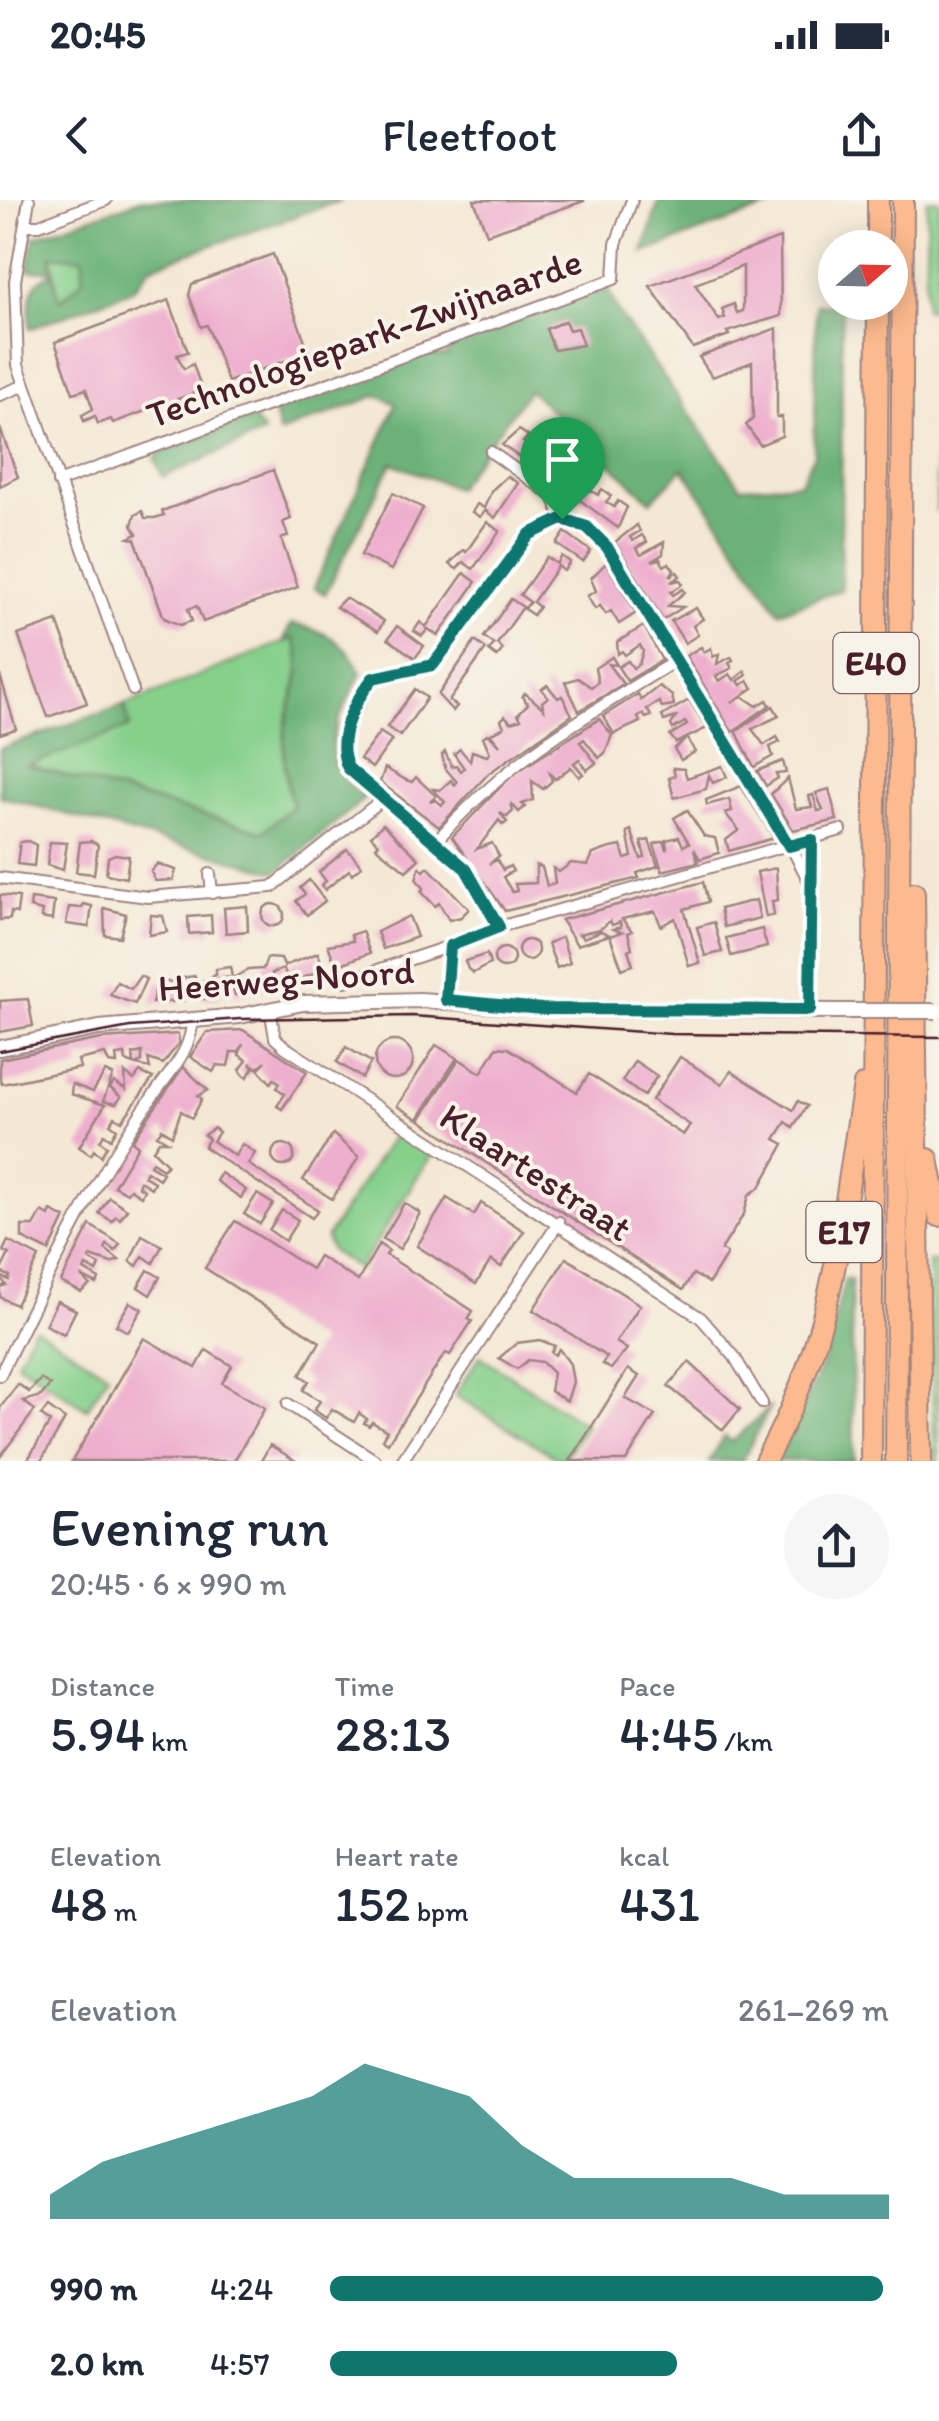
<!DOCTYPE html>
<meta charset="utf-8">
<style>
:root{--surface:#fff;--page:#f6f6f7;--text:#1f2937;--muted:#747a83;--accent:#0f766e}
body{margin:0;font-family:Itim,sans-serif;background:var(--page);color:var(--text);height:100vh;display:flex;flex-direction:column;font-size:38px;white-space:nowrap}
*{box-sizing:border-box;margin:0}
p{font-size:32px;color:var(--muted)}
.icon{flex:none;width:55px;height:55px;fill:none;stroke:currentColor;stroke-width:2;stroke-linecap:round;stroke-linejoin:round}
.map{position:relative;height:1261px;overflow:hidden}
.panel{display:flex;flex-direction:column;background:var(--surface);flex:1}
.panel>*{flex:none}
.needle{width:65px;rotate:70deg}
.tools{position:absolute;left:818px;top:30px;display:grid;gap:20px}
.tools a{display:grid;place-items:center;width:90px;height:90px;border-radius:50%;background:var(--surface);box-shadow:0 5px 25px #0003;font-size:50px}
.pin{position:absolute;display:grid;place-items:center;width:85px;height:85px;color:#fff;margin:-102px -42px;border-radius:50% 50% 50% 0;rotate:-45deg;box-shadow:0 0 10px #0007}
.pin .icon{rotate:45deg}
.round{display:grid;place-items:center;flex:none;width:105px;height:105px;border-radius:52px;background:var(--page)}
.overview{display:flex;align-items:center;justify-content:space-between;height:170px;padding:0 50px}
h1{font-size:55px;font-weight:600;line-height:75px}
.figures{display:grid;grid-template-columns:repeat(3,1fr);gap:15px;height:170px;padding:10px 50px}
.figures div{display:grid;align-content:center}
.figures b{font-size:50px;font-weight:600}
.figures small{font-size:28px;font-weight:400}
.figures p{font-size:28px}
.chart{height:280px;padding:20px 50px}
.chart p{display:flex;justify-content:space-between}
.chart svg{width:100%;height:180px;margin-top:10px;fill:var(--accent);opacity:.7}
ul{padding:0 50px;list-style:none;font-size:32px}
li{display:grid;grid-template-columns:160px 120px 1fr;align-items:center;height:75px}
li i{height:25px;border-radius:12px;background:var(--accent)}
.status{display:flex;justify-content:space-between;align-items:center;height:70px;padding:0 50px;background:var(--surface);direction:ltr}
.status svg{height:28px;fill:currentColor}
header{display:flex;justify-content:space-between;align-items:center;height:130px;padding:0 50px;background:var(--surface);font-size:45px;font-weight:600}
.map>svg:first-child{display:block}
</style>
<div class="status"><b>20:45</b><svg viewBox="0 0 49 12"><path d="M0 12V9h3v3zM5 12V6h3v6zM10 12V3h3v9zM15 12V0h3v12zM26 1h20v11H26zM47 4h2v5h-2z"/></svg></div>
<header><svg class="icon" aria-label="back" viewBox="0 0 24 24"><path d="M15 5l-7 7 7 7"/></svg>Fleetfoot<svg class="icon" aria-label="share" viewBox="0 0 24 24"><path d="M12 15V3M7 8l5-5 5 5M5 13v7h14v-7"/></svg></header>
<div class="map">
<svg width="939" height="1261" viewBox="0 0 939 1261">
<rect width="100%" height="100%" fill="#f7f3e8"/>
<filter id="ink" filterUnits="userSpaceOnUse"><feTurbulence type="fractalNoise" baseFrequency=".01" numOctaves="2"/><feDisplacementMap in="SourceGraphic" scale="20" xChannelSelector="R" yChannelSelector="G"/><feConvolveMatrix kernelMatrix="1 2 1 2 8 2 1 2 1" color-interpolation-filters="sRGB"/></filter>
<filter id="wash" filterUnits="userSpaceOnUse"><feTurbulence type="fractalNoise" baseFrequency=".0048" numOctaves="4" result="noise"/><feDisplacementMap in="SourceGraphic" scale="40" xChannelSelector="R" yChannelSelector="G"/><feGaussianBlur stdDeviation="2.25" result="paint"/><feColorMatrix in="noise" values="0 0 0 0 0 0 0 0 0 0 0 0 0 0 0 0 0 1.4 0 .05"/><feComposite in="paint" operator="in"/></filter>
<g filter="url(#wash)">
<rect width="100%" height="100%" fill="#f4e8d4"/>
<g fill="#86d08c" stroke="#68785c" stroke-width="2.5">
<path d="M927 0H939L937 312 936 111 925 109Z"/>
<path d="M51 55 83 57V81L59 102Z"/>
<path d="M293 438C309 475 290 492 285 529 282 557 285 580 293 607L263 632 27 565 129 527 125 505Z"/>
<path d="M396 931 432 954 359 1069 331 1051 326 1038Z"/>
<path d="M929 1062H939V1261H934V1255Z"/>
<path d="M34 1127 108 1174 87 1209 17 1162Z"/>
<path d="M480 1156 586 1225 562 1261 455 1195Z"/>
</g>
<g fill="#6cb278" stroke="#5b6852" stroke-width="2.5">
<path d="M141 0H342L152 66 132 90 30 129C29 103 26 84 52 73L60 101 83 80V58L51 55V71L28 70 34 37Z"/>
<path d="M659 0H788L643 53Z"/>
<path d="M608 89 618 112 741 287 800 283 814 255 816 104 842 105 841 390 779 412 683 268 651 301 529 190 456 288 392 263 325 394 314 388 396 204 378 195 279 233 274 210 427 154 447 156 450 143 501 126 499 121Z"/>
<path d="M253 218 264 233 163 277 155 259 159 253Z"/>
<path d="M291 424C324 430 347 441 361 473 338 523 308 559 365 598L276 672 0 596V549L124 505 130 527 28 565 263 632 293 606C285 580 282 557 285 529 290 494 309 473 293 438L283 442Z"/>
<path d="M845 1079H851L854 1261H777L822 1165Z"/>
<path d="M771 1206 742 1261H709L725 1236 732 1242Z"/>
</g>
<g id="blocks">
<g fill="#eeaece" fill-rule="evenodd">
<path d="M474 0H584V1L487 34Z"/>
<path d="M780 38 781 116 727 132 729 135 693 148 650 86ZM743 66V111L737 113 734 104 722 109 725 118 719 120 695 84Z"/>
<path d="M273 54 309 152 228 182 207 125 201 127 189 95 192 84Z"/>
<path d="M169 100 188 152 177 155 184 169 193 164 202 190 113 223 111 219 98 224 95 216 84 221 82 215 93 209 86 189 73 193 55 142Z"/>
<path d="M565 121 569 130 577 128 583 145 554 150 546 129Z"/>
<path d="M777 128V217H782V236L760 245 746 225 753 219 752 162 712 177 699 157Z"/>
<path d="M0 228 18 277 0 286Z"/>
<path d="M519 230 528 236 523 242 531 248 535 242 544 248 540 254 547 259 551 253 560 260 551 280 502 245Z"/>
<path d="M561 232 576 243 567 255 554 243Z"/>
<path d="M594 259 602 265 590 290 598 295 602 289 611 296 606 302 614 307 618 301 627 307 618 328 569 292 577 282 581 285 587 279 590 275 585 271Z"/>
<path d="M273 270 291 319 283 322 288 336 281 339 298 387 203 422 197 406 188 409 192 421 180 425 164 418 135 339 129 338 137 334 132 325 135 315 142 311 145 318H155L164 315 162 311Z"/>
<path d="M507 276 518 283 495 318 485 310 480 317 472 312 477 304 484 308 492 290Z"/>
<path d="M393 293 423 308 391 370 361 355Z"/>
<path d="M487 322 500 331 473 369 463 362 457 369 449 364 463 350 466 352Z"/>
<path d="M637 325 640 331 630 337 633 341 642 335 647 342 636 348 641 355 664 342 663 354 652 361 660 359 664 366 669 363 674 370 670 376 677 372 680 376 671 382 680 380 683 384 671 392 673 395 683 389 685 392 668 406 683 407 663 420 615 342Z"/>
<path d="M565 332 591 351 583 362 557 344Z"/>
<path d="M562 356 570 362 564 371 558 366 533 402 539 407 533 415 524 409 530 402 520 395 547 357 557 364Z"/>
<path d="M606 363 636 413 619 424 611 411 606 414 600 406 595 409 587 396 596 391 591 378Z"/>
<path d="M464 373 476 382 438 436 428 429 422 436 414 431 420 422 426 427Z"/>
<path d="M345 398 384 421 378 431 336 407Z"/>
<path d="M511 399 523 407 497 444 503 449 497 457 489 451 494 444 484 437Z"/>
<path d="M696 408 703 419 693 426 698 435 685 443 671 421Z"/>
<path d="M57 421 87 503 48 517 18 435Z"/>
<path d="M397 426 424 446 415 458 388 439Z"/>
<path d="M644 426 662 460 627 481 618 467 628 461 633 468 639 464 643 451 640 445 625 455 622 451 618 454 617 442Z"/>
<path d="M475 441 486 449 449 501 457 506 453 511 438 495Z"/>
<path d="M701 447 704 452 711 448 713 457 719 454 717 464 731 457 733 460 729 463 732 468 716 476 719 481 730 474 734 480 745 471 747 475 738 481 741 485 748 481 753 488 731 503 742 496 757 506 767 500 770 505 732 532 686 456Z"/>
<path d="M612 457 617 465 608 464 623 484 579 511 565 482 578 478 591 487 598 482 595 468Z"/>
<path d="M0 475 16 529 0 534Z"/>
<path d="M547 485 558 498 562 496 572 515 489 573 439 627 380 582 385 568 406 580 412 582 416 577 436 596 430 602 436 600 442 605 445 602 433 589 440 590 451 580 455 585 457 582 445 568 442 555 445 552 452 567 456 565 461 571 464 568 454 554 460 549 470 561 472 551 487 556 490 553 483 537 487 534 500 545 491 534 504 527 501 520 505 516 511 522 521 519 518 514 528 504 522 496 525 493 544 509 542 502 548 497 542 489Z"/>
<path d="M659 486 672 496 674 505 662 507 659 502 647 509 651 516 646 518 643 514 638 517 640 522 614 534 603 516 638 494 641 500Z"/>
<path d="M415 489 427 498 400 536 387 527Z"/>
<path d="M689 500 707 528 676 543 670 535 687 525 685 522 673 529 671 525 676 517 664 521 662 516Z"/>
<path d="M773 506 779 516 752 529 764 545 777 537 780 542 770 547 773 556 754 567 736 531Z"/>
<path d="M599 519 612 535 605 553 599 558 584 539 580 542 596 563 587 570 579 559 574 563 583 574 579 577 571 567 555 579 550 574 552 581 543 589 532 581 533 600 522 604 525 607 519 612 511 603 513 611 507 617 500 613 507 622 503 625 499 620 477 649 492 643 499 656 489 664 497 660 503 670 510 666 513 671 503 677 512 692 517 691 515 684 536 683V665L542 667 547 686 555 683 553 668 559 672 571 663 588 665 593 654 607 649 621 646 625 659 632 657 627 632 631 630 641 659 645 657 641 642 649 640 658 666 637 673 639 678 505 711 452 637 512 575Z"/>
<path d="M380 532 392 540 372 568 360 559Z"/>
<path d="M687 538 695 552 681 560 674 549Z"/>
<path d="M783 561 786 573 776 574 778 578 766 586 757 571Z"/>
<path d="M722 566 727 577 713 583 709 575 706 589 674 598 669 578 675 576 673 568 684 569 687 578Z"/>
<path d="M788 578 796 609 812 607 809 596 813 595 818 611 823 610 816 593 829 589 837 620 793 630 771 594Z"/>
<path d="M741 586 774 638 729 651 726 640 739 630 725 613 732 611 729 599 707 605 706 600Z"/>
<path d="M687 610 704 636 715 638 719 653 700 659 694 649 698 662 662 671 654 644 664 641 667 650 666 640 679 637 683 646 689 643 674 618Z"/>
<path d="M383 624 419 659 406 671 376 647 379 644 371 636Z"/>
<path d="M28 641 36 645 34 666 17 664 20 642Z"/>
<path d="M91 641 98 645 94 674 76 672 80 642Z"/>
<path d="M50 642 67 643 63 670 47 665Z"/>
<path d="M347 649 362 666 352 674 349 670 325 690 321 685 326 681 319 672Z"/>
<path d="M115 654 129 656 126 678 106 674 108 657Z"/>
<path d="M157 664 176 670 173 680 155 681 151 671Z"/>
<path d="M420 667 424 671 428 667 469 709 461 717 449 720 439 703 435 706 421 691 424 688 416 679Z"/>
<path d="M776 668 778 700 772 701 774 715 766 717 757 672Z"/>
<path d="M309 680 325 701 307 715 296 701 305 694 300 688Z"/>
<path d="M703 682 708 702 684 709 700 763 689 766 675 718 661 726 655 711 622 719 632 731 628 733 632 748 628 750 633 765 622 769 610 736 622 732 613 729 621 727 620 722 612 725 610 721 600 729 579 734 583 738 601 731 610 735 577 745 561 720Z"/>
<path d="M0 695 19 697 17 713 11 712 10 719 0 720Z"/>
<path d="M31 699 54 702 52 720 41 718 42 711 30 708Z"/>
<path d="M756 700 760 718 724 727 720 709Z"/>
<circle cx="273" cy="715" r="11"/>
<path d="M83 704 92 706 89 727 66 724 69 707 82 708Z"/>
<path d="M247 706 248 731 226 733 224 708Z"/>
<path d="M104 708 126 714 120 737 105 735Z"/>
<path d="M151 715 163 716 167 732 149 735Z"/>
<path d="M211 715 212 732 189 734 188 717Z"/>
<path d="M409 716 417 737 383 749 377 732Z"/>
<path d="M714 722 722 752 705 756 697 727Z"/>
<path d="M762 729 767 747 731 756 726 738Z"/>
<path d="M362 731 370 753 336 766 328 745 353 741 351 735Z"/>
<path d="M562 737 570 763 557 768 548 744Z"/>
<circle cx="528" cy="750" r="10"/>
<circle cx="504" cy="758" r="10"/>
<path d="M318 753 324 770 289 783 284 769 272 773 274 787 235 795 231 779 248 770 263 769 267 758 281 759 284 766Z"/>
<path d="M487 754 490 764 473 773 468 769 465 761Z"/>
<path d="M230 767 232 777 217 779 219 798 196 799 195 787 182 788 183 801 152 803 158 781 180 783V778L195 776V783L200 782 216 775V769Z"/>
<path d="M140 776 146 779 135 804 110 795 117 782 131 789Z"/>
<path d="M28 799 33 826 0 832V801Z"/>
<path d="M243 830 307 872 282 909 277 906 285 894 277 888 280 883 274 879 271 883 258 869 266 861 257 868 250 863 253 868 247 878 243 875 240 870 247 860 239 855 243 844 239 852H231L228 866 217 865 213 872 190 857 207 832Z"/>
<path d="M178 834 179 843 163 864 148 859 150 868 136 865 142 861V852L133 854 134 864 126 861 125 854 116 855 117 864 109 863 105 854 78 860 80 868 2 884 0 879V859L101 839Z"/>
<circle cx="394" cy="860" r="19"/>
<path d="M436 845 457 858 418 919 397 906Z"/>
<path d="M346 847 371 862 362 878 337 862Z"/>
<path d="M497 847 508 848 577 892 589 874 683 935 690 925 652 900 680 857 722 884 731 871 793 910 798 901 807 906 793 927 786 922 775 939 784 944 760 987 749 995 744 1014 721 1050 727 1054 709 1083 693 1074 683 1090 420 920 459 859 481 873Z"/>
<path d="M635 861 657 876 644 896 622 881Z"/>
<path d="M183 867 208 890 198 896 202 899 192 918 181 911 172 936 162 929 157 935 167 941H159L153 950 167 964 163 969 152 962 150 965 163 973 159 979 147 971 144 976 154 982 151 988 140 981 138 986 144 990 141 996 130 989 127 993 114 986 138 946 132 941Z"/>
<path d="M105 872 113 875 103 901 116 904 121 897 110 888 114 882 126 890 125 873 134 880 140 872 153 878 122 921 115 917 110 924 117 929 111 939 104 934 100 941 107 946 101 956 94 950 91 955 79 947 105 905 71 894 72 884 93 892Z"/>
<path d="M214 928 219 932 213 941 235 956 242 944 255 953 248 964 318 1010 312 1018 204 947 209 939 204 935Z"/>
<path d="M333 934 359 957 332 999 303 980Z"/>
<circle cx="283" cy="955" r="11"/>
<path d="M221 973 246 990 241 998 216 981Z"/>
<path d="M257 994 273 1004 260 1024 244 1014Z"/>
<path d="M109 997 127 1009 120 1019 116 1016 112 1021 99 1013Z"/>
<path d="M447 998 474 1015 481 1003 524 1031 501 1067 491 1060 476 1084 417 1046Z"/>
<path d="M404 1003 420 1013 400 1049 383 1039Z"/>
<path d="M282 1010 298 1020 285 1041 269 1030Z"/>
<path d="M51 1011 65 1018 49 1051 22 1038V1026H34L42 1012 49 1016Z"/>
<path d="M235 1021 311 1069 319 1056 358 1081 379 1044 389 1051 386 1055 473 1111 468 1119 472 1121 450 1155 446 1153 440 1161 388 1243 382 1239 387 1231 372 1222 369 1226 364 1223 367 1219 359 1213 354 1222 332 1209 326 1218 314 1210 320 1201 303 1190 309 1181 300 1175 320 1142 205 1068Z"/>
<path d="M90 1025 120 1044 115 1051 107 1045 105 1049 119 1060 111 1063 91 1056 89 1059 100 1065 97 1072 86 1066 84 1070 99 1079 97 1084 81 1076 90 1085 81 1092 61 1082Z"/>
<path d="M142 1035 162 1046 153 1063 143 1056 137 1066 130 1061Z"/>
<path d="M8 1041 39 1057 16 1105 0 1097V1087L6 1085 0 1076 9 1080 10 1076 0 1072 9 1054 3 1051Z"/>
<path d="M566 1058 640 1105 616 1142 627 1149 611 1169 602 1164 607 1157 533 1110Z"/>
<path d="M148 1070 160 1077 150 1095 138 1087Z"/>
<path d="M57 1101 76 1110 64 1134 45 1125Z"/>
<path d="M130 1102 142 1109 128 1132 116 1125Z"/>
<path d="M144 1138 196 1168 206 1150 232 1166 222 1183 265 1208 234 1261H72Z"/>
<path d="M540 1140 555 1146 551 1152 555 1155 559 1149 570 1164 573 1182 567 1201 550 1191 553 1173 542 1162 528 1160 517 1169 499 1158 517 1143Z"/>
<path d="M689 1162 740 1209 723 1230 668 1186Z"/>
<path d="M628 1169 639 1176 625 1198 655 1215 626 1261H570Z"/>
<path d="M41 1179 50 1185 41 1196 23 1201 35 1210 0 1257V1208L18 1184 29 1192Z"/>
<path d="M48 1207 65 1219 41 1261H27L50 1222 41 1215Z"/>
<path d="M270 1245 296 1261H261Z"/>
</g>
</g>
</g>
<g filter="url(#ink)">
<use href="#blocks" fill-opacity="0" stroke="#9f8480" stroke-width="2.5"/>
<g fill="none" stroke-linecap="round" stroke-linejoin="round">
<defs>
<g id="minor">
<path d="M29 0 15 81 18 165 133 490"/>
<path d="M25 25H39L106 0"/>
<path d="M0 195 23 186"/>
<path d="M491 252 553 296 562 319"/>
<path d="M58 282 614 79 616 44 632 0"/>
<path d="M553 296 586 252"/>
<path d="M437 640C510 558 584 517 677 460"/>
<path d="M210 674 212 693"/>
<path d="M0 678 148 697 272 687 383 599"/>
<path d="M499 727 466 669 348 568 341 545 344 531 373 478 433 465 531 334 562 319 587 327 607 347 782 629 811 685"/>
<path d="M345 781 450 746"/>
<path d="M445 800 450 746 499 727 841 630"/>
<path d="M810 810 813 639"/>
<path d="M275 811 271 814 275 838 285 847 701 1118 734 1156 762 1203"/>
<path d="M0 1175C46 1081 90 985 151 899 167 875 193 850 192 819"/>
<path d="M288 1204 376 1261"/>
<path d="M402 1261 559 1022"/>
</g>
<path id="tertiary" d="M0 848 99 828 240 816 303 803 420 800 542 809 840 811"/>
<g id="motorway">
<path d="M878 48V0"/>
<path d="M914 693 921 1261"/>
<path d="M928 959 939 1016"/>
<path d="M765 1261C838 1127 839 1030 864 885"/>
<path d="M871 1261 878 102"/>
<path d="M896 1261 903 0"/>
</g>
</defs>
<use href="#minor" stroke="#9f8480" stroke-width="14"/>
<use href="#tertiary" stroke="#9f8480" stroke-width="18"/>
<use href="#motorway" stroke="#9f8480" stroke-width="24"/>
<use href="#minor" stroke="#fff" stroke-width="10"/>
<use href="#tertiary" stroke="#fff" stroke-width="14"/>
<use href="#motorway" stroke="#fcba8e" stroke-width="20"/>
<path stroke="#4a1f2b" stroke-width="2.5" d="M0 851 130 827 240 819 412 816 672 834 939 837"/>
<defs>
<path id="tertiary-bridge" d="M840 811H936"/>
</defs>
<use href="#tertiary-bridge" stroke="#9f8480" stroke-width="18" stroke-linecap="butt"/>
<use href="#tertiary-bridge" stroke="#fff" stroke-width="14"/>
</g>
</g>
<g fill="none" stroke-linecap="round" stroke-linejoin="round" filter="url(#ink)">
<defs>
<path id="route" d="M562 319 587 327 607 347 789 646 812 640 810 810 542 809 446 800 450 746 499 727 466 669 348 568C334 539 354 502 373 478L433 465 530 334Z"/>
</defs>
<use href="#route" stroke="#fff" stroke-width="20"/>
<use href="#route" stroke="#0f766e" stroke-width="12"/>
</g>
<g text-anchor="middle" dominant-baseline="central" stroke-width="8" stroke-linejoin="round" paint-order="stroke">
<g fill="#f7f3e8" stroke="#7e5f64" stroke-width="2.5">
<rect x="833.5" y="433" width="85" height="60" rx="8"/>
<rect x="806.5" y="1002" width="75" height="60" rx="8"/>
</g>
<g font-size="35" font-weight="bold" fill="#4a1f2b">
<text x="876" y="463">E40</text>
<text x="844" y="1032">E17</text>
</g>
<g font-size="38" fill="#4a1f2b" stroke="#f7f3e8">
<text transform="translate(364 138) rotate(-20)">Technologiepark-Zwijnaarde</text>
<text transform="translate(286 779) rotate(-4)">Heerweg-Noord</text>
<text transform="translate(536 972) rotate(33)">Klaartestraat</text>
</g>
</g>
</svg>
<div class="tools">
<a><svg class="needle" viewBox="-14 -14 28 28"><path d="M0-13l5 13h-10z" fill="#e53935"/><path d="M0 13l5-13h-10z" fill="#747a83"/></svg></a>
</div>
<div class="pin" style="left:562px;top:319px;background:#1e9e55"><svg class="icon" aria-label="arrive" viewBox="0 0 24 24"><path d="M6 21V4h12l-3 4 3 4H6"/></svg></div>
</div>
<section class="panel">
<div class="overview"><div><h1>Evening run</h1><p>20:45 · 6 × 990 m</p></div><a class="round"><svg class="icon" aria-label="share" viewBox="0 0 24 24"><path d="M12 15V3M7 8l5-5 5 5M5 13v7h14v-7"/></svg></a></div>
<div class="figures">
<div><p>Distance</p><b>5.94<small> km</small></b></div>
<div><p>Time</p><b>28:13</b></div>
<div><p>Pace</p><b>4:45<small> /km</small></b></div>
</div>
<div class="figures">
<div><p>Elevation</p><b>48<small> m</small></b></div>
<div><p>Heart rate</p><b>152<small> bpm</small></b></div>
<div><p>kcal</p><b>431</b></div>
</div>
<div class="chart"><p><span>Elevation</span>261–269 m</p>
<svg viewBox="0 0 160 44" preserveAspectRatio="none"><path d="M0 44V38L10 30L20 26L30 22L40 18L50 14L60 6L70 10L80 14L90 26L100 34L110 34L120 34L130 34L140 38L150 38L160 38V44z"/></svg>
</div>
<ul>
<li><b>990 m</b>4:24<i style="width:99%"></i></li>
<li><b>2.0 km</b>4:57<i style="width:62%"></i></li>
</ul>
</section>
